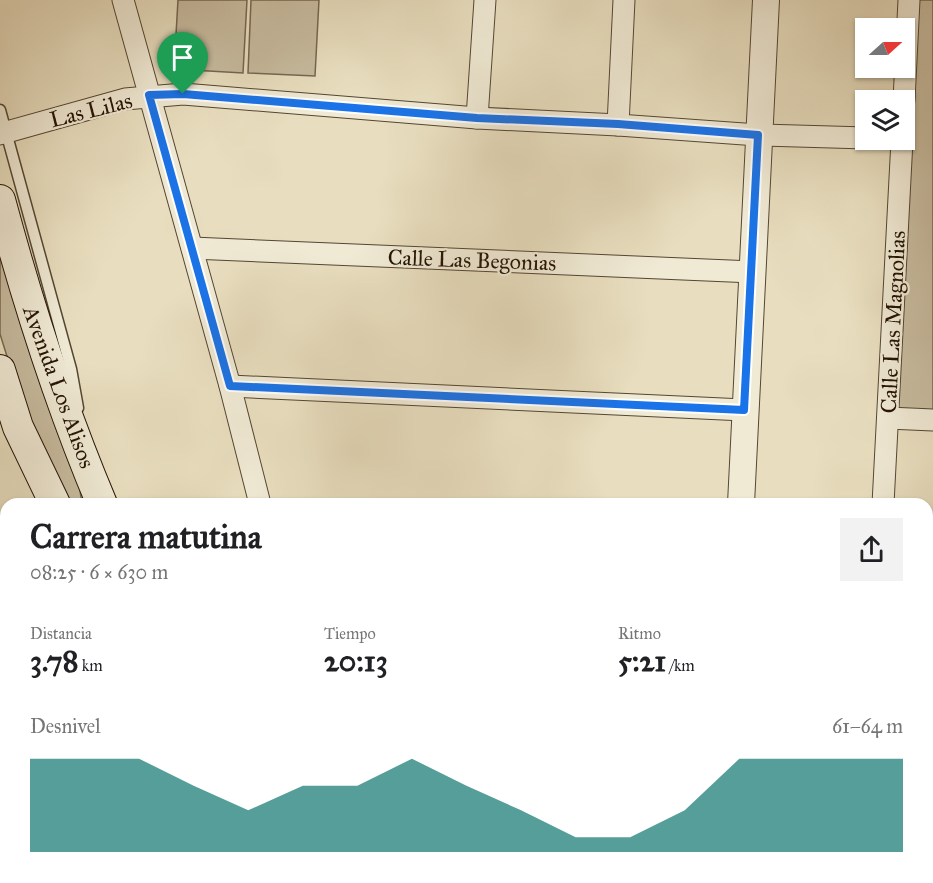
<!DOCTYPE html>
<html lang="es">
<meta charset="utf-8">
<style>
:root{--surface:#fff;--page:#f2f2f2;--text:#202124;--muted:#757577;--accent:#0f766e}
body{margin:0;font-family:"IM FELL Great Primer",serif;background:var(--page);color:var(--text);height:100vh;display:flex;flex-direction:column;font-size:22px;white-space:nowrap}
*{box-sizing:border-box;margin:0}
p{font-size:20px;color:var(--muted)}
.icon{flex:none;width:33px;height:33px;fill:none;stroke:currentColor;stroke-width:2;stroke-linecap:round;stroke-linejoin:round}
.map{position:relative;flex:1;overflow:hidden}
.panel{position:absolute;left:0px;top:498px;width:933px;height:386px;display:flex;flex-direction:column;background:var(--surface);border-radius:18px 18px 0 0;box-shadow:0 2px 4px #0004}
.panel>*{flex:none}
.needle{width:39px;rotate:69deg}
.controls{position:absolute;left:855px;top:18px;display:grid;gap:12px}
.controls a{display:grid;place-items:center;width:60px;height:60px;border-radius:0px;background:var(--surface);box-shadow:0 2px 4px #0004;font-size:30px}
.pin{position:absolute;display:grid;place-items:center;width:51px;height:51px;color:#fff;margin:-62px -26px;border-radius:50% 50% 50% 0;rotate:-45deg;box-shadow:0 0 6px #0007}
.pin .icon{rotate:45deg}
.round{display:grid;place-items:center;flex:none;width:63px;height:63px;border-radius:0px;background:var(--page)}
.overview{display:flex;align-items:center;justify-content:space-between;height:102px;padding:0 30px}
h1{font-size:33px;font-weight:700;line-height:45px}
.stats{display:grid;grid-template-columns:repeat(3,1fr);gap:9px;height:102px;padding:6px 30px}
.stats div{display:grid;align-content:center}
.stats b{font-size:30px;font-weight:700}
.stats small{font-size:16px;font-weight:400}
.stats p{font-size:16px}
.chart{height:168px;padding:12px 30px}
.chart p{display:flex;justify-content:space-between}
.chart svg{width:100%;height:108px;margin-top:6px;fill:var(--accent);opacity:.7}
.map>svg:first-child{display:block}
</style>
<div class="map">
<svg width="933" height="883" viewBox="0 0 933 883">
<rect width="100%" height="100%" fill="#e8debf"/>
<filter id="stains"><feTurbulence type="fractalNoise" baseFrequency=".00333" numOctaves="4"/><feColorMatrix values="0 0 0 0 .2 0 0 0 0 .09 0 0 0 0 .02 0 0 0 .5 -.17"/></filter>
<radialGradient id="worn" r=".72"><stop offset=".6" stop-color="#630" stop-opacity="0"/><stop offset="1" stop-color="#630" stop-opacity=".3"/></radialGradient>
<g fill="#c7bb9f" stroke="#756752" stroke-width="1.5">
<path d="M178 0H247L243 73 174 69Z"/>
<path d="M251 0H319L315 76 248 73Z"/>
<path d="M918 0H933V411L898 409Z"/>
<path d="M0 242 76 464 82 504H65L15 382 0 334Z"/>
</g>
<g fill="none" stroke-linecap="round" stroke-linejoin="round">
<defs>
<path id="service" d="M0 110 71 369 78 408"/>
<g id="minor">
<path d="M123 0 230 386 260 504"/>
<path d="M904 100 909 0"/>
<path d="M477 118 485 0"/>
<path d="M618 125 624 0"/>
<path d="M0 134 125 99 183 94 477 118 618 125 758 135 866 138"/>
<path d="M192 248 753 272"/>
<path d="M230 386 744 410"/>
<path d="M888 418 933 420"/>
<path d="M883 504 902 140"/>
<path d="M927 783H933"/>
<path d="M0 802 6 800"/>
<path d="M367 878 369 883"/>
<path d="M733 878V883"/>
<path d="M869 878 870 883"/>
</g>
<path id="tertiary" d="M741 504 766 0"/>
<g id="secondary">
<path d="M0 200C28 304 60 405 102 504"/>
<path d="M0 370 18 427 55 504"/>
<path d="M927 578H933"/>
<path d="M927 626H933"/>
<path d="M178 878 180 883"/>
<path d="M211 878 213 883"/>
</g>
</defs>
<use href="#service" stroke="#544633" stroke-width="13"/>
<use href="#minor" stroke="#544633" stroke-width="23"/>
<use href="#tertiary" stroke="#544633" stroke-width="28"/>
<use href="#secondary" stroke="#231304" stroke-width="32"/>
<use href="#service" stroke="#f0ead5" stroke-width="10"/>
<use href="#minor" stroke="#f0ead5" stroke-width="21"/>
<use href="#tertiary" stroke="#f0ead5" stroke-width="26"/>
<use href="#secondary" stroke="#f0ead5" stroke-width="30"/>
</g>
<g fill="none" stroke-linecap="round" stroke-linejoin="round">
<defs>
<path id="route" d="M183 94 477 118 618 124 758 135 744 410 230 386 149 95Z"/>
</defs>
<use href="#route" stroke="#fff" stroke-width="12"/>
<use href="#route" stroke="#1a73e8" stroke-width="8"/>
</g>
<g text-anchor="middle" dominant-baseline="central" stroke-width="4.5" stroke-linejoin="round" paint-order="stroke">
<g font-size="22" fill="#231304" stroke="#f0ead5">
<text transform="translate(91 110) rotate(-14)">Las Lilas</text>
<text transform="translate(472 260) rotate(2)">Calle Las Begonias</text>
<text transform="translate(893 322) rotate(-87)">Calle Las Magnolias</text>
<text transform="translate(59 387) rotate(70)">Avenida Los Alisos</text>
</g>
</g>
<rect width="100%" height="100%" filter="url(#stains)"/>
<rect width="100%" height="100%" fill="url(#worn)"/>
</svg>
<div class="controls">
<a><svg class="needle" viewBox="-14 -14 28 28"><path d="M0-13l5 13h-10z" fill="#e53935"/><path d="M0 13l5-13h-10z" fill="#757577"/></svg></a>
<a><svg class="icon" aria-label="layers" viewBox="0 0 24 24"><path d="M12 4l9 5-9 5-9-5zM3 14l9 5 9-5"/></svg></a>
</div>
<div class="pin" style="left:183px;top:94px;background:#1e9e55"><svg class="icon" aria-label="arrive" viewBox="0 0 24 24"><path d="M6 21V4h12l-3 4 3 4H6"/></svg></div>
<section class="panel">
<div class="overview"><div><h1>Carrera matutina</h1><p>08:25 · 6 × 630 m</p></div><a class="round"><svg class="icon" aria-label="share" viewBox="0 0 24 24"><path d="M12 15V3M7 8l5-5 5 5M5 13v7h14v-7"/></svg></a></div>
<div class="stats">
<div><p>Distancia</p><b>3.78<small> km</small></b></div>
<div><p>Tiempo</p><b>20:13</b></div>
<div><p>Ritmo</p><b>5:21<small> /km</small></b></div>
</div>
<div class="chart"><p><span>Desnivel</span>61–64 m</p>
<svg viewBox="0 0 160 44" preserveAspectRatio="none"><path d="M0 44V6L10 6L20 6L30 17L40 27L50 17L60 17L70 6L80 17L90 27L100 38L110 38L120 27L130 6L140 6L150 6L160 6V44z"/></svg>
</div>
</section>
</div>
